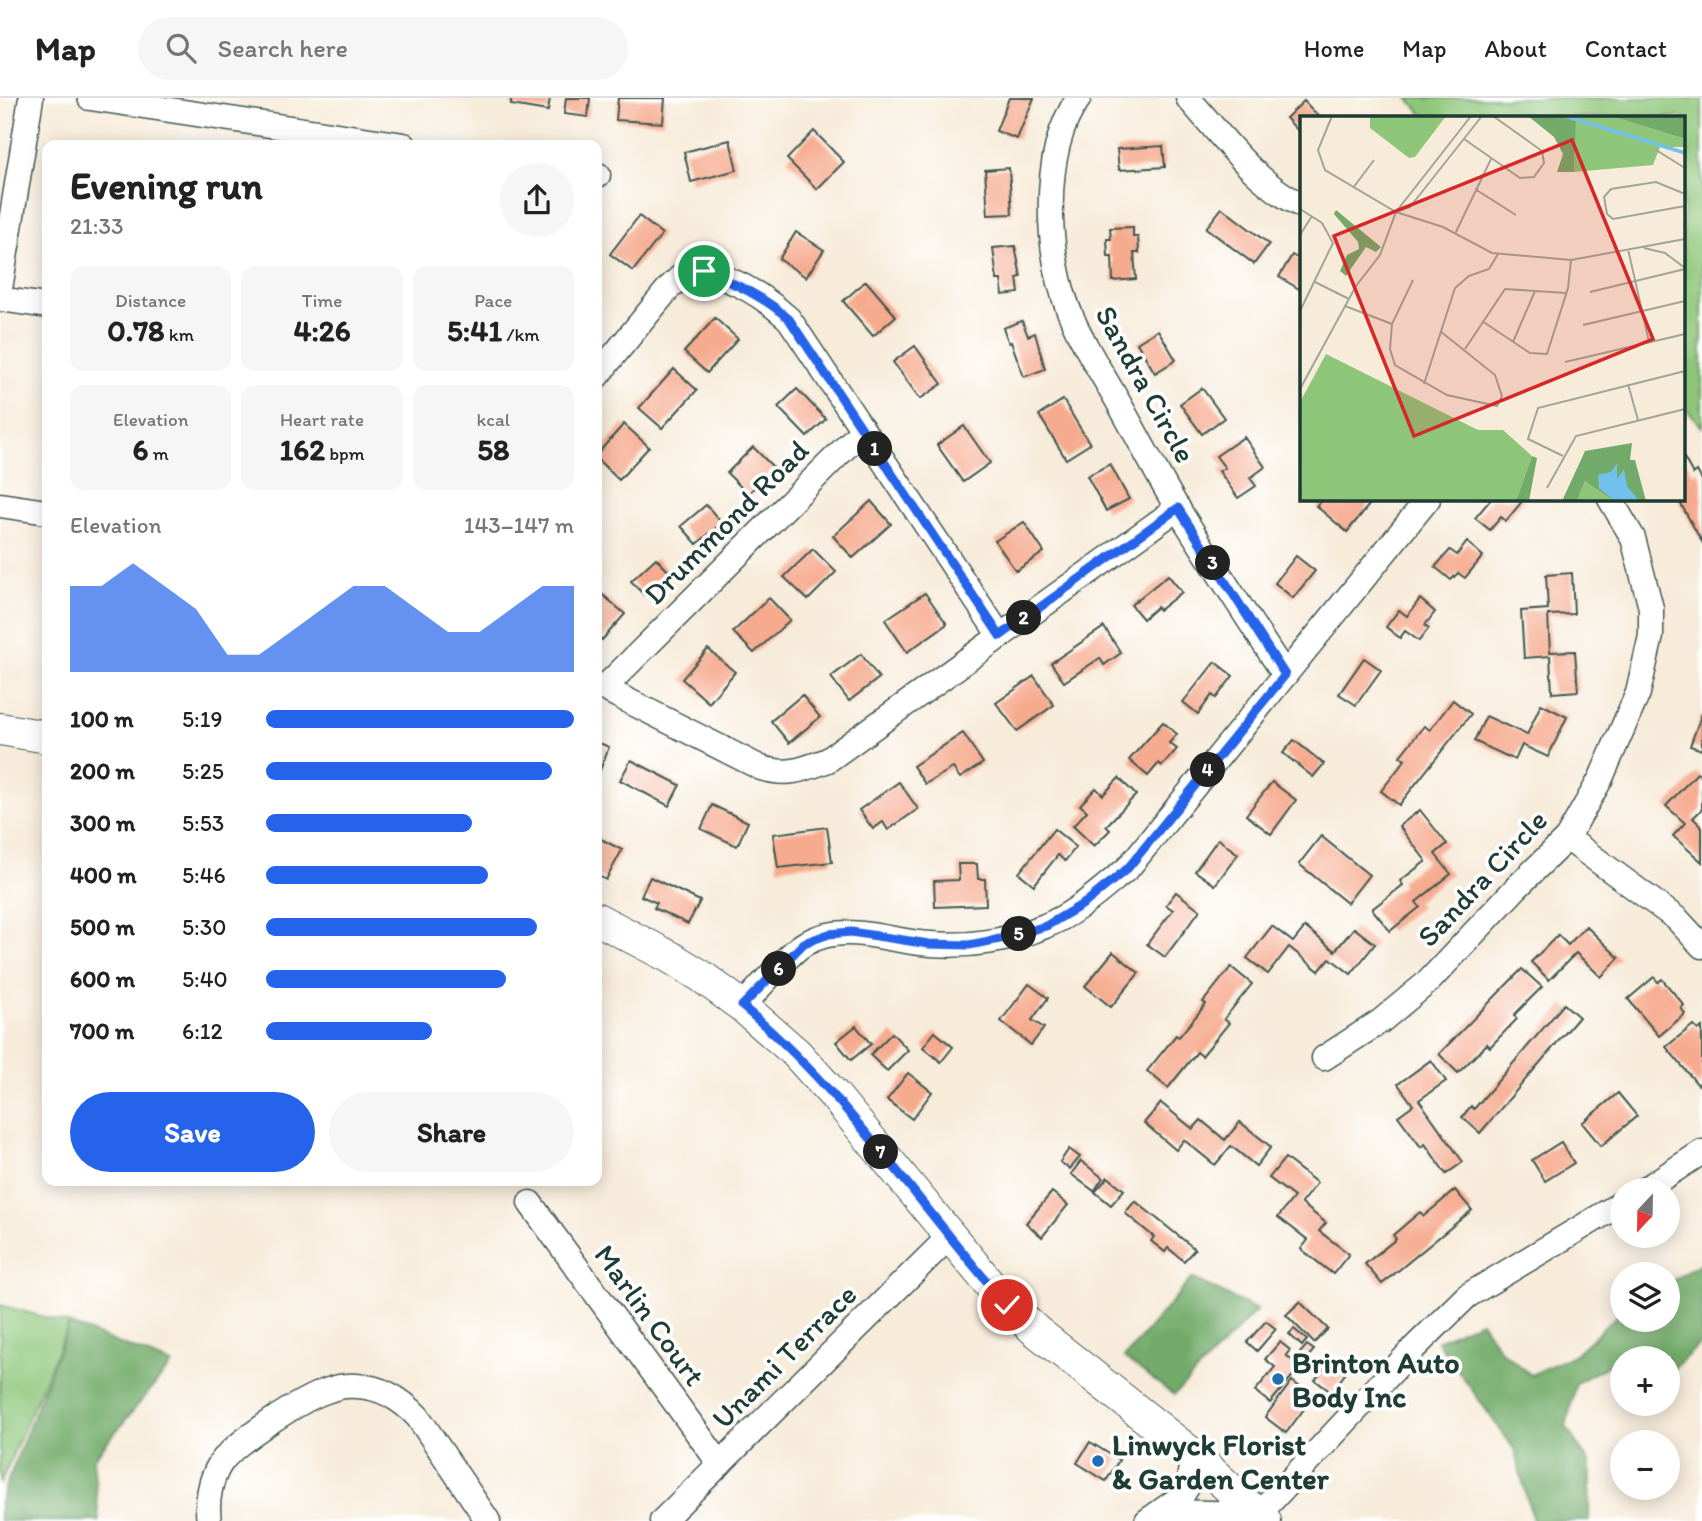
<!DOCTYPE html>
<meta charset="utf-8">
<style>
:root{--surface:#fff;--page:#f6f6f6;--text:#222;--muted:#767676;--line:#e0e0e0;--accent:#2563eb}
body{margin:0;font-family:Itim,sans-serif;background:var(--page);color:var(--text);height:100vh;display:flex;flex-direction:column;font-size:26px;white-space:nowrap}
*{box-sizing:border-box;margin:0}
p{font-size:23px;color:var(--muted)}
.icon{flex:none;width:38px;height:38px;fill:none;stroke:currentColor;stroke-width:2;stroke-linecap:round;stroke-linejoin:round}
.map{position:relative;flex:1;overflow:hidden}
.details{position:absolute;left:42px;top:42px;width:560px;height:1046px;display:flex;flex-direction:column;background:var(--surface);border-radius:14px;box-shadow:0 4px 18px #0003}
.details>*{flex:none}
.needle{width:46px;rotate:202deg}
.buttons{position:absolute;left:1610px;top:1080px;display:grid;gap:14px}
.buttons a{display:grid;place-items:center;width:70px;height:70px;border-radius:50%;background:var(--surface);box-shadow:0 4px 18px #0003;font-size:35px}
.pin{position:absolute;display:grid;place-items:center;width:60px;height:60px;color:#fff;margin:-30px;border:4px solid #fff;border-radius:50%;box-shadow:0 2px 7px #0007}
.km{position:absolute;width:35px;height:35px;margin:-18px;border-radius:50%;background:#222;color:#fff;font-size:19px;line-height:35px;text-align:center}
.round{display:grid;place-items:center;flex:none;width:74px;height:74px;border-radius:37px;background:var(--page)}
.overview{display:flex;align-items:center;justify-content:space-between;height:119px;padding:0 28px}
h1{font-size:38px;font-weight:700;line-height:52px}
.figures{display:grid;grid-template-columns:repeat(3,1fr);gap:10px;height:119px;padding:7px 28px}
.figures div{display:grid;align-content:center;border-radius:14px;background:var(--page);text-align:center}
.figures b{font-size:30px;font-weight:700}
.figures small{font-size:19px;font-weight:400}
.figures p{font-size:19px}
.chart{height:196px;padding:14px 28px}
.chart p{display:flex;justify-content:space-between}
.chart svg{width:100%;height:126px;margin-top:7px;fill:var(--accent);opacity:.7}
.button{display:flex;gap:14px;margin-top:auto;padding:14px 28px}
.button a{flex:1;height:80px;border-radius:42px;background:var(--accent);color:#fff;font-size:28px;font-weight:700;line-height:80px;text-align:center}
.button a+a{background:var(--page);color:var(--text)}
ul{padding:0 28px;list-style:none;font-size:23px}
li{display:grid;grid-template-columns:112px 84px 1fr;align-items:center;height:52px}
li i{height:18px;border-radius:9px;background:var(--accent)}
header{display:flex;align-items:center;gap:42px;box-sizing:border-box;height:98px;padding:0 35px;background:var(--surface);border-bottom:2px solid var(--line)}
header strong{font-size:33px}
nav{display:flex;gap:38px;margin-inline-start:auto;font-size:24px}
.search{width:490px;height:63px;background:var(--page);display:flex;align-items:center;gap:18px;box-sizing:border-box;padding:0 24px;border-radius:38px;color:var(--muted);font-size:26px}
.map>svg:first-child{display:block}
</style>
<header>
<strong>Map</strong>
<div class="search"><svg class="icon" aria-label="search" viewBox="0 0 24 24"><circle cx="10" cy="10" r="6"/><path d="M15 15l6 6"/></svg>Search here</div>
<nav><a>Home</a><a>Map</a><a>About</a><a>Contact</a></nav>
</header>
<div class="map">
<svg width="1702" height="1423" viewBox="0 0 1702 1423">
<rect width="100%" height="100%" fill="#fff"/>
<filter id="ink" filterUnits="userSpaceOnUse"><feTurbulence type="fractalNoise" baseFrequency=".0143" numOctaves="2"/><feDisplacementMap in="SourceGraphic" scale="14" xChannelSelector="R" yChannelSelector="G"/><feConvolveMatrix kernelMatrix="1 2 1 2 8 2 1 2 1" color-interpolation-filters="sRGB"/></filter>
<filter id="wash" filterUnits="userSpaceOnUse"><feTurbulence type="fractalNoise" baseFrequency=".00686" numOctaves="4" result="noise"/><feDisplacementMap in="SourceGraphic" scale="28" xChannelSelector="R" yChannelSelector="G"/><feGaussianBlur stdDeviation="1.57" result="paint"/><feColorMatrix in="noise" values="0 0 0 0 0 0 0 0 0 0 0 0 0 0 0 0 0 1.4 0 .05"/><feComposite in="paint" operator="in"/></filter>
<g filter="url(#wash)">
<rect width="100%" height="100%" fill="#f7ebd9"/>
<g fill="#8ec679" stroke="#568256" stroke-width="2">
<path d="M1408 0H1702V329L1683 307V19H1425Z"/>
<path d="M0 1207 69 1226 0 1386Z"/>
</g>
<g fill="#72ab69" stroke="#48744e" stroke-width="2">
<path d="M1702 1164V1244L1668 1276V1260H1632L1627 1257 1576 1285 1566 1329 1590 1366 1589 1423H1533L1514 1351 1437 1243 1481 1223 1500 1252 1531 1277 1574 1257 1622 1213V1222H1668V1185Z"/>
<path d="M1192 1180 1257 1212 1174 1297 1124 1260Z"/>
<path d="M69 1226 172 1266 93 1361 99 1423H0V1403Z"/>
</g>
<g id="blocks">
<g fill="#f6aa8e">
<path d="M511 0H550L548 13 511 7Z"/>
<path d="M566 0H590L588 19 564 16Z"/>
<path d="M618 0H665L663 25 616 22Z"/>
<path d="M1009 0H1034L1017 41 996 33Z"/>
<path d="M1304 3 1319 19H1301V36L1286 20Z"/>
<path d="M814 33 844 64 817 91 787 61Z"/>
<path d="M730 42 737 72 691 84 684 54Z"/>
<path d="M1163 48 1165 69 1119 72 1117 51Z"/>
<path d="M1009 70 1012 116 988 117 985 72Z"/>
<path d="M1222 110 1269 146 1254 166 1206 130Z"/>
<path d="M639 118 662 136 633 173 610 156Z"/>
<path d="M1133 129V139H1138L1139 155H1134L1136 181 1113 183 1112 159H1108L1107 141H1111L1110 130Z"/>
<path d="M796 134 824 152 806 179 779 161Z"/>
<path d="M1015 148 1021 179 1017 180 1019 195 1003 197 1001 182H997L993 150Z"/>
<path d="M1292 157 1301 162V192L1279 179Z"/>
<path d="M866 183 896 218 873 238 843 203Z"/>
<path d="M715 220 738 241 707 275 684 254Z"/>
<path d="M1022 223 1028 238 1035 235 1045 271 1024 279 1011 244 1009 245 1003 230Z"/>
<path d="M1158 232 1176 262 1155 275 1137 245Z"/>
<path d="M915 248 942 286 920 301 893 264Z"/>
<path d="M674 271 697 292 662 330 639 310Z"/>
<path d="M1202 290 1224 320 1202 336 1180 306Z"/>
<path d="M797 291 826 321 807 339 778 309Z"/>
<path d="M1063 302 1090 346 1066 361 1039 317Z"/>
<path d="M624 326 649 349 619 382 597 361V356Z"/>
<path d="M964 328 990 365 963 384 937 347Z"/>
<path d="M1244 339 1265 369 1250 380 1256 388 1238 400 1219 373 1225 370 1216 358Z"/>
<path d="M753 349 774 370 748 396 727 375Z"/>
<path d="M1683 358 1693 376 1697 373 1702 382V444L1678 401H1683Z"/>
<path d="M1110 366 1129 401 1106 413 1087 378Z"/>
<path d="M1322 401H1362L1369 407 1347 434 1316 408Z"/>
<path d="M1491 401H1524L1506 423 1501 419 1490 432 1475 420Z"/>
<path d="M871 403 891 426 853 460 833 438Z"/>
<path d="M706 407 722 425 697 446 681 428Z"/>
<path d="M1024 424 1044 454 1016 473 995 443Z"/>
<path d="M1467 444 1483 458 1465 480 1458 475 1451 482 1435 469 1450 452 1457 457Z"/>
<path d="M813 451 836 474 808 502 784 479Z"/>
<path d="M1296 458 1315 473 1293 500 1275 485Z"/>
<path d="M656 460 670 475 644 497 631 483Z"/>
<path d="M1572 475 1574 516 1548 517 1550 554 1575 553 1578 593 1552 595 1550 558 1524 560 1521 513 1548 511 1546 477Z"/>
<path d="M1168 477 1182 494 1159 512 1157 509 1143 521 1131 507Z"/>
<path d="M925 495 947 526 907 554 885 522Z"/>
<path d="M603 497 625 516 602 542 597 537V504Z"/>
<path d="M769 500 790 522 754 555 733 534Z"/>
<path d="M1420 501 1435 514 1425 527 1429 530 1419 543 1405 533 1400 540 1386 529 1399 512 1407 518Z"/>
<path d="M1104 529 1121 555 1104 567 1100 560 1064 584 1051 565Z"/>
<path d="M708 551 735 574 709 605 682 581Z"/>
<path d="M861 556 879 580 849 603 831 579Z"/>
<path d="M1364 560 1381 572 1356 607 1339 596Z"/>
<path d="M1215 564 1233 578 1216 600 1212 597 1198 616 1183 604Z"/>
<path d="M1034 578 1054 607 1017 633 996 605Z"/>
<path d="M802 597 820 619 789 645 771 623Z"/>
<path d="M1453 602 1471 616 1399 707 1381 693 1405 662 1400 658 1424 628 1430 632Z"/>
<path d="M1541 606 1567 619 1548 659 1522 647 1515 662 1474 643 1486 618 1527 637Z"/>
<path d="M1702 615V652L1690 648Z"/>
<path d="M1163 624 1177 636 1169 645 1177 651 1162 668 1159 665 1148 678 1129 662Z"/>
<path d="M963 635 983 665 960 680 953 670 925 686 913 668Z"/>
<path d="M1294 642 1324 666 1313 679 1283 655Z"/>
<path d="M597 644 609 649 597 680Z"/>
<path d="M631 662 680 687 669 708 620 682Z"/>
<path d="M1697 675 1702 679V711L1693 720 1702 729V764L1673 738 1685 725 1666 708Z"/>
<path d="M1119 680 1136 697 1106 728 1110 732 1094 748 1073 728 1087 713 1080 707 1096 690 1103 697Z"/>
<path d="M899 684 918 711 888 732 883 724 873 731 859 712Z"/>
<path d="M1272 684 1296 702 1271 736 1246 717Z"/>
<path d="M712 707 748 724 737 748 701 731Z"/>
<path d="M1420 712 1447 746 1435 756 1451 776 1416 804 1420 809 1390 833 1372 811 1403 787 1400 783 1426 763 1399 728Z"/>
<path d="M827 729 832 764 778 770 773 736Z"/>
<path d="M1054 731 1076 749 1065 763 1058 757 1034 787 1019 775Z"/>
<path d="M1321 738 1369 777 1347 805 1299 766Z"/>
<path d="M597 739 622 752 606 782 597 777Z"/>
<path d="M1218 741 1238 756 1215 787 1195 773Z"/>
<path d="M958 766H977L978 781H985L986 807 935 809 934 783 959 782Z"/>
<path d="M650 779 700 803 688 826 654 810 657 805 641 798Z"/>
<path d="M1176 794 1200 812 1165 859 1147 846 1173 812 1166 807Z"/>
<path d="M1272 828 1293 844 1305 829 1335 853 1354 830 1375 846 1351 876 1330 860 1319 873 1289 849 1268 876 1247 860Z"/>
<path d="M1586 828 1619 860 1601 879 1576 855 1549 882 1531 864 1558 837 1568 847Z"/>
<path d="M1113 854 1139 875 1111 909 1085 888Z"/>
<path d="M1231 869 1252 886 1224 921 1229 925 1202 958 1197 954 1168 990 1147 973 1176 937 1179 939 1206 906 1203 904Z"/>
<path d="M1522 871 1542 889 1514 917 1517 921 1490 949 1487 946 1458 975 1439 956Z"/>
<path d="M1654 879 1658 884 1662 881 1684 907 1681 910 1685 916 1659 938 1628 901Z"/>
<path d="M1029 886 1048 900 1032 922 1044 930 1031 947 1001 923Z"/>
<path d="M1564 906 1579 919 1480 1035 1462 1019 1471 1008 1474 1011Z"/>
<path d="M1693 927 1698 932 1702 929V983L1698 987 1666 949Z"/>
<path d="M856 928 871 946 851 962 836 944Z"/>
<path d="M935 934 953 949 941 964 923 949Z"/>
<path d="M892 935 908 952 887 973 870 957Z"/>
<path d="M1431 962 1446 983 1419 1002 1463 1064 1446 1076 1425 1046 1421 1049 1398 1018 1413 1007 1398 986Z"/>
<path d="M908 975 932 994 912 1021 887 1002Z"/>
<path d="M1618 995 1637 1018 1601 1048 1582 1025Z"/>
<path d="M1161 1005 1193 1031 1201 1022 1225 1042 1240 1024 1271 1049 1256 1068 1231 1048 1215 1067 1184 1042 1176 1052 1144 1025Z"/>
<path d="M1561 1044 1574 1065 1545 1083 1532 1062Z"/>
<path d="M1069 1051 1080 1059 1070 1071 1060 1064Z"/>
<path d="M1285 1060 1317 1085 1301 1105 1326 1125 1319 1133 1349 1156 1333 1176 1301 1151 1308 1142 1278 1119 1294 1099 1269 1080Z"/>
<path d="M1081 1063 1103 1080 1094 1093 1071 1076Z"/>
<path d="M1108 1079 1124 1092 1111 1107 1095 1094Z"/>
<path d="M1455 1092 1472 1112 1382 1186 1365 1166 1396 1141 1393 1137 1407 1125 1420 1114 1424 1118Z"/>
<path d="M1052 1094 1068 1107 1042 1139 1026 1125Z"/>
<path d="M1135 1103 1195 1151 1184 1163 1168 1150 1165 1154 1151 1143 1154 1139 1125 1115Z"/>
<path d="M1300 1204 1328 1231 1314 1245 1286 1217Z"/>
<path d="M1266 1223 1276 1231 1257 1253 1247 1244Z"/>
<path d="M1294 1231 1307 1242 1302 1248 1289 1236Z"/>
<path d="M1280 1244 1290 1252 1286 1257 1300 1269 1270 1305 1255 1293 1275 1269 1265 1261Z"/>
<path d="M1307 1247 1314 1252 1306 1261 1300 1255Z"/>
<path d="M1330 1264 1345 1276 1331 1294 1315 1282Z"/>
<path d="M1292 1283 1313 1299 1286 1335 1265 1319Z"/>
<path d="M1090 1344 1119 1362 1106 1383 1077 1365Z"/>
</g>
</g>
</g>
<g filter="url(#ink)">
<use href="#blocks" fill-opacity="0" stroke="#3f574d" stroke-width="2"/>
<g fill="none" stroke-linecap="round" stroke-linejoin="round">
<defs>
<g id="minor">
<path d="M90 0 404 47"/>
<path d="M1079 0C1039 52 1046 163 1072 220 1085 251 1105 280 1121 309 1140 343 1158 378 1178 411 1213 467 1249 522 1285 577"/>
<path d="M1188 0C1222 38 1255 85 1301 107"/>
<path d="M597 77H598"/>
<path d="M0 191 31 0"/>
<path d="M0 201 47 208"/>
<path d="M597 278 668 191 686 174C724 172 762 197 789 221L1000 538"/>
<path d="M0 407 47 414"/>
<path d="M597 587 761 670C788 678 802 672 828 662L1178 410"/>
<path d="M604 590 863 332"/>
<path d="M1567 740 1677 821 1702 848"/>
<path d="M742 908C756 894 791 852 806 845 846 823 888 844 931 846 969 849 1010 843 1045 828 1076 816 1102 791 1128 770L1428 401"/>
<path d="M1324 960 1381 923 1429 883 1516 790 1567 740 1600 682 1638 595 1651 538V510L1633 440 1610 401"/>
<path d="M1644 1092 1702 1054"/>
<path d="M530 1105 720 1366"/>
<path d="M1162 1414 1259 1416"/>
<path d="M209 1423C206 1404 210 1382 220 1366 233 1345 302 1301 326 1293 336 1289 347 1287 357 1288 382 1289 402 1302 418 1319L488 1423"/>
<path d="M662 1423 949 1139"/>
<path d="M1147 1423 1181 1399 1189 1386 1192 1356"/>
<path d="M1247 1423 1259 1416 1414 1250 1467 1198 1622 1105"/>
</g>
<g id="major">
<path d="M0 631 47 639"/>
<path d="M597 821 670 859 701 878 742 908 796 955 834 997 1007 1207 1036 1233 1192 1356 1265 1423"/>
</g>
</defs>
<use href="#minor" stroke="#3f574d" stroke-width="27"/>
<use href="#major" stroke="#3f574d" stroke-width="34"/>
<use href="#minor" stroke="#fff" stroke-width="24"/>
<use href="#major" stroke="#fff" stroke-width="32"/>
</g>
</g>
<g fill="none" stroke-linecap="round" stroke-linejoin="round" filter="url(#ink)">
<defs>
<path id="route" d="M704 173C736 186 763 198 789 221L1000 538 1178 410 1285 577 1128 770 1085 805 1046 828 1005 840 969 847 929 846 851 834 829 836 804 845 742 908C845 993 919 1107 1007 1207"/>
</defs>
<use href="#route" stroke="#fff" stroke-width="14"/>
<use href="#route" stroke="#2563eb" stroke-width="9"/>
</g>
<g fill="#1f6fb2" stroke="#fff" stroke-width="2.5">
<circle cx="1278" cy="1281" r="7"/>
<circle cx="1098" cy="1363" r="7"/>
</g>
<g text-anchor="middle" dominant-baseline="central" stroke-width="7" stroke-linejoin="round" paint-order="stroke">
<g font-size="30" fill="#1f3d34" stroke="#fff">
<text transform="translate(1146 286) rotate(61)">Sandra Circle</text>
<text transform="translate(726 424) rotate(-45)">Drummond Road</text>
<text transform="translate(1482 780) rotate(-47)">Sandra Circle</text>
<text transform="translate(650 1217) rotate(54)">Marlin Court</text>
<text transform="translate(784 1258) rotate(-45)">Unami Terrace</text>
</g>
<g font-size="30" font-weight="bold" fill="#1f3d34" stroke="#fff" text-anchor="start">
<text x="1292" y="1264">Brinton Auto<tspan x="1292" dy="34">Body Inc</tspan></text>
<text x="1112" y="1346">Linwyck Florist<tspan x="1112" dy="34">&amp; Garden Center</tspan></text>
</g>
</g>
<g transform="translate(1300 18)">
<rect width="385" height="385" fill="#f7ebd9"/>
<path d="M70 0H146L115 41 109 42 70 12ZM260 0H311L385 23V31H360L353 49 274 56 275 7ZM26 238 178 314H203L232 340 216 385H0V286ZM285 365 299 372 315 385H277Z" fill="#8ec679"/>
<path d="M228 0H276L274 56H257L263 38 254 21ZM311 0H385V23ZM36 94 81 131 76 136 66 131 46 160 40 155 47 139 59 133 58 126 34 98ZM332 327 330 344H335L346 385H315L285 365 277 385H262L285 335ZM232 340 237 342 229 385H216Z" fill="#72ab69"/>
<path d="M317 347V363L324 353 327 370 339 385H315L299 372 298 359 311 356Z" fill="#72c1ed"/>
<path fill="none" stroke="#72c1ed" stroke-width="3.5" d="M265 0 385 37"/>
<path fill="none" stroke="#a1a597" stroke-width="2" d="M32 0 18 34 25 54 96 96 143 111 192 137 271 144 385 123M164 23 220 62 234 61 244 47 242 35 193 0M356 34 385 52M53 72 74 44M175 73 216 99M385 78 356 66 311 73 304 81 307 98 313 103 385 90M0 93 22 107 33 127 0 195M99 95 110 91 182 0M155 118 191 43M0 119 12 100M344 132 365 137 385 152M328 133 349 226M113 164 92 208 90 233 95 249 147 279 197 290 202 280 195 259 140 215M15 166 49 183M290 176 385 153M45 190 92 208M182 205 230 237 247 238 268 172 271 144M283 209 385 185M213 226 235 175M165 233 205 173 266 177M265 246 385 218M124 268 155 172 169 160 189 153 198 138M328 268 338 304M0 273 56 170 80 139 96 96 171 0M263 340 228 323 238 292 385 255M247 372 276 320 385 293"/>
<path fill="#d62828" fill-opacity="0.15" stroke="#d62828" stroke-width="3.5" d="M272 24 353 223 114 320 34 120Z"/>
<rect width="385" height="385" fill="none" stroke="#1f3d34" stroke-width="3.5"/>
</g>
</svg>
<div class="buttons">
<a><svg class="needle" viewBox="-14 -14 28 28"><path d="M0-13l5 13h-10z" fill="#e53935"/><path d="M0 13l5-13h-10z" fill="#767676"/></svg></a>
<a><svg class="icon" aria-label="layers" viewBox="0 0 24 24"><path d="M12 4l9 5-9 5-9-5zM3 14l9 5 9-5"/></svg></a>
<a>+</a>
<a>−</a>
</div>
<div class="pin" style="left:704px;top:173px;background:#1e9e55"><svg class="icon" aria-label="arrive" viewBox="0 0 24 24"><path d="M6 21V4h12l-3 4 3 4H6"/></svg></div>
<div class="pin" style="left:1007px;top:1207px;background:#d93025"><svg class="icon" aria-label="check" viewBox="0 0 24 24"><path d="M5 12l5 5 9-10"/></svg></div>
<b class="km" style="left:875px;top:351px">1</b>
<b class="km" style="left:1024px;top:520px">2</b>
<b class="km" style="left:1213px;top:465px">3</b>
<b class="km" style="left:1208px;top:672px">4</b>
<b class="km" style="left:1019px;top:836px">5</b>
<b class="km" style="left:779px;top:871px">6</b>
<b class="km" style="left:881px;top:1054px">7</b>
<section class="details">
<div class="overview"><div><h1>Evening run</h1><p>21:33</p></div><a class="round"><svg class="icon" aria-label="share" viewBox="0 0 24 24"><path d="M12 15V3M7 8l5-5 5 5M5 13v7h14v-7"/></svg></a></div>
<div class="figures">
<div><p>Distance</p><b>0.78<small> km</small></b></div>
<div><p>Time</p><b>4:26</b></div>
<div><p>Pace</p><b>5:41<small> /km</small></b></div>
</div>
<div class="figures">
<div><p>Elevation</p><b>6<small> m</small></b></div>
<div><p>Heart rate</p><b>162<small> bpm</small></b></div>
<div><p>kcal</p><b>58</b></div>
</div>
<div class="chart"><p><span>Elevation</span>143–147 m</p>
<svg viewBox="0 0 160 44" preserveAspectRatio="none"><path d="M0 44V14L10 14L20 6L30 14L40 22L50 38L60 38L70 30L80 22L90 14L100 14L110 22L120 30L130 30L140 22L150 14L160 14V44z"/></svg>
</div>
<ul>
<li><b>100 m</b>5:19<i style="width:100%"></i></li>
<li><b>200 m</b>5:25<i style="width:93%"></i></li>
<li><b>300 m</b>5:53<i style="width:67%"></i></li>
<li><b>400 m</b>5:46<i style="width:72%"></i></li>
<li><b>500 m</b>5:30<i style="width:88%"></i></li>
<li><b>600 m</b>5:40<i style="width:78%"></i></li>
<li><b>700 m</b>6:12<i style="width:54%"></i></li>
</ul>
<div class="button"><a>Save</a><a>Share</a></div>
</section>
</div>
